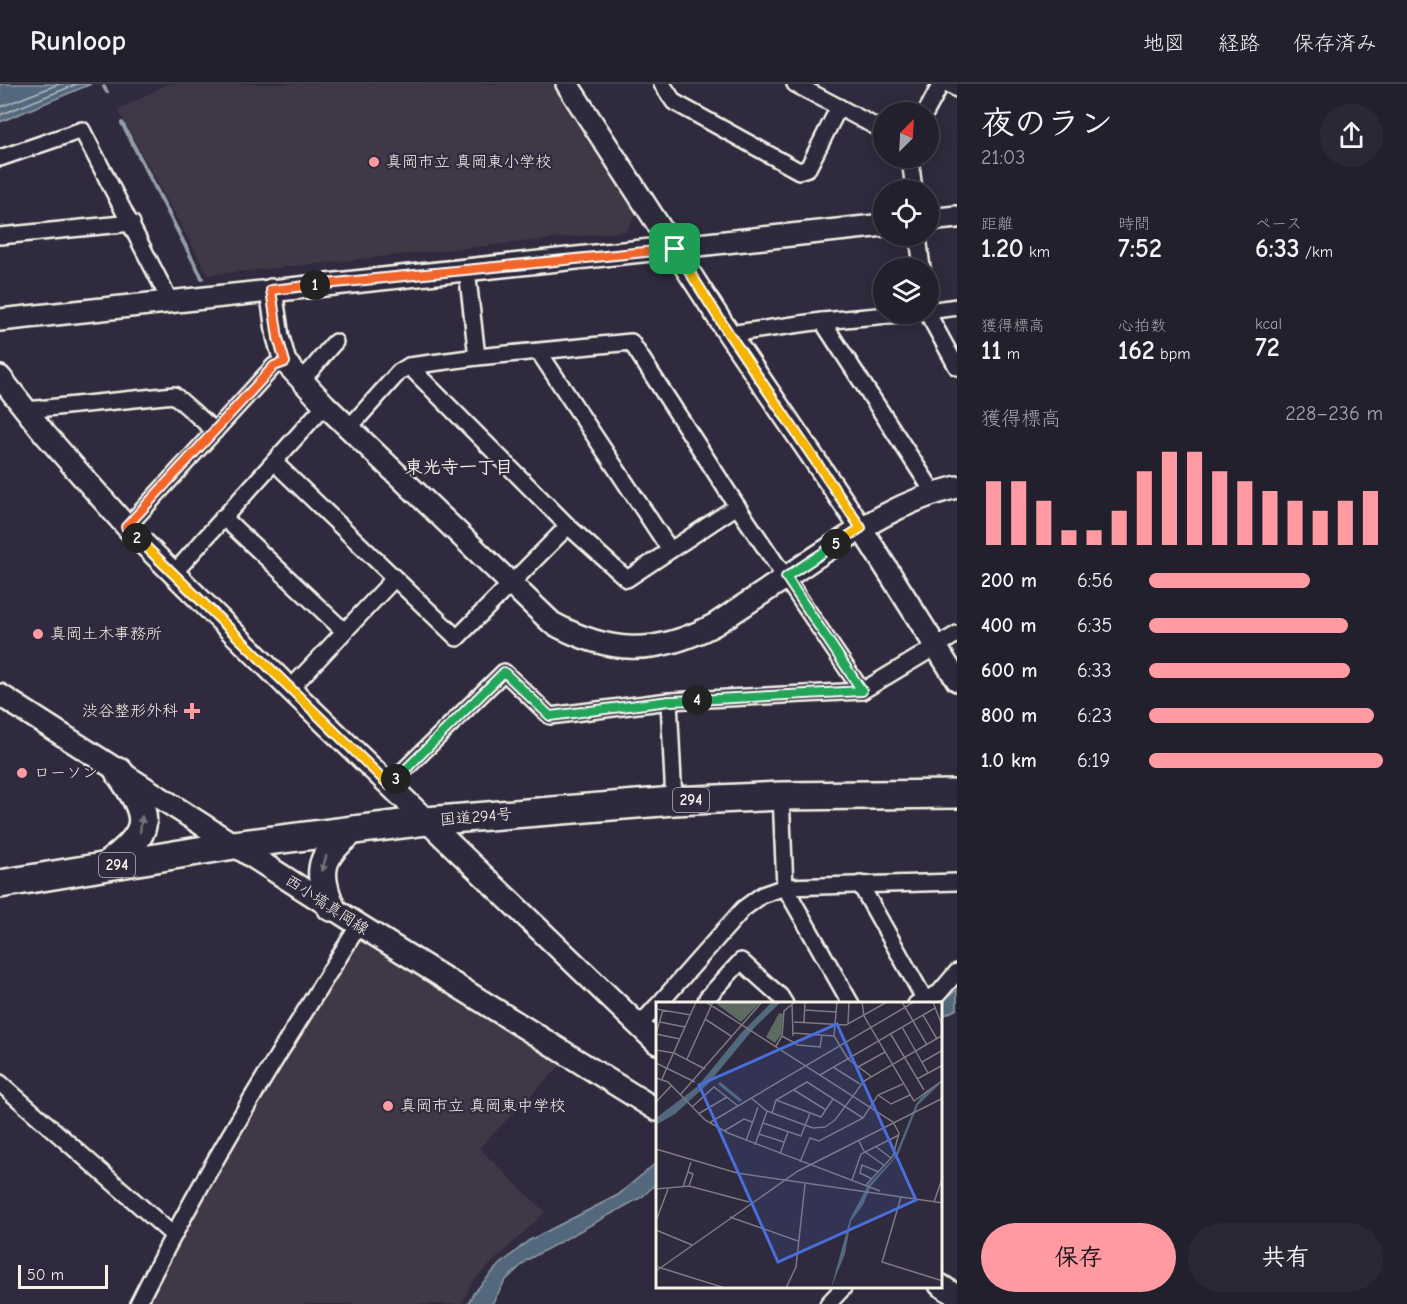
<!DOCTYPE html>
<html lang="ja">
<meta charset="utf-8">
<style>
:root{--surface:#23202e;--page:#2b2836;--text:#f1f3f6;--muted:#a3a3aa;--line:#403e4a;--accent:#ff9aa2}
body{margin:0;font-family:"Comic Neue","Klee One",sans-serif;background:var(--page);color:var(--text);height:100vh;display:flex;flex-direction:column;font-size:22px;white-space:nowrap}
*{box-sizing:border-box;margin:0}
p{font-size:20px;color:var(--muted)}
.icon{flex:none;width:33px;height:33px;fill:none;stroke:currentColor;stroke-width:2;stroke-linecap:round;stroke-linejoin:round}
.map{position:relative;flex:1;overflow:hidden}
.panel{display:flex;flex-direction:column;background:var(--surface);width:450px}
.panel>*{flex:none}
.needle{width:39px;rotate:24deg}
.fabs{position:absolute;left:873px;top:18px;display:grid;gap:12px}
.fabs a{display:grid;place-items:center;width:66px;height:66px;border-radius:50%;background:var(--surface);box-shadow:0 3px 15px #0003,0 0 0 2px var(--line);font-size:30px}
.scale{position:absolute;left:18px;bottom:15px;width:90px;box-sizing:border-box;padding-left:6px;border:3px solid #f4f1e8;border-top:0;font-size:16px;line-height:21px;white-space:nowrap;color:#f4f1e8;-webkit-text-stroke:4px #2f2a3d;paint-order:stroke}
.pin{position:absolute;display:grid;place-items:center;width:51px;height:51px;color:#fff;margin:-26px;border-radius:12px;box-shadow:0 3px 9px #0006}
.km{position:absolute;width:30px;height:30px;margin:-15px;border-radius:50%;background:#222;color:#fff;font-size:16px;line-height:30px;text-align:center}
.round{display:grid;place-items:center;flex:none;width:63px;height:63px;border-radius:32px;background:var(--page)}
.overview{display:flex;align-items:center;justify-content:space-between;height:102px;padding:0 24px}
h1{font-size:33px;font-weight:600;line-height:45px}
.figures{display:grid;grid-template-columns:repeat(3,1fr);gap:9px;height:102px;padding:6px 24px}
.figures div{display:grid;align-content:center}
.figures b{font-size:26px;font-weight:600}
.figures small{font-size:16px;font-weight:400}
.figures p{font-size:16px}
.chart{height:168px;padding:12px 24px}
.chart p{display:flex;justify-content:space-between}
.chart svg{width:100%;height:108px;margin-top:6px;stroke:var(--accent);stroke-width:6}
.cta{display:flex;gap:12px;margin-top:auto;padding:12px 24px}
.cta a{flex:1;height:69px;border-radius:36px;background:var(--accent);color:#111;font-size:24px;font-weight:600;line-height:69px;text-align:center}
.cta a+a{background:var(--page);color:var(--text)}
ul{padding:0 24px;list-style:none;font-size:20px}
li{display:grid;grid-template-columns:96px 72px 1fr;align-items:center;height:45px}
li i{height:15px;border-radius:8px;background:var(--accent)}
header{display:flex;align-items:center;gap:36px;box-sizing:border-box;height:84px;padding:0 30px;background:var(--surface);border-bottom:2px solid var(--line)}
header strong{font-size:28px}
nav{display:flex;gap:33px;margin-inline-start:auto;font-size:21px}
main{display:flex;flex:1;min-height:0}
.map>svg:first-child{display:block}
</style>
<header>
<strong>Runloop</strong>
<nav><a>地図</a><a>経路</a><a>保存済み</a></nav>
</header>
<main>
<div class="map">
<svg width="957" height="1220" viewBox="0 0 957 1220">
<rect width="100%" height="100%" fill="#2f2a3d"/>
<filter id="ink" filterUnits="userSpaceOnUse"><feTurbulence type="fractalNoise" baseFrequency=".0167" numOctaves="2"/><feDisplacementMap in="SourceGraphic" scale="12" xChannelSelector="R" yChannelSelector="G"/><feConvolveMatrix kernelMatrix="1 2 1 2 8 2 1 2 1" color-interpolation-filters="sRGB"/></filter>
<g filter="url(#ink)">
<g fill="#413846">
<path d="M167 0H552L636 130 627 147 208 191 118 26Z"/>
<path d="M360 853 561 981 479 1064 545 1128 473 1197 461 1220H145L170 1162Z"/>
</g>
<g fill="#52687d" stroke="#939fa8" stroke-width="1.5">
<path d="M0 0H91L0 38Z"/>
<path d="M957 906V925L941 933 940 920H938Z"/>
<path d="M657 1078V1099L642 1113 527 1176 505 1197 492 1220H468L473 1210 496 1184 528 1157 618 1111Z"/>
</g>
<g fill="none" stroke-linecap="round" stroke-linejoin="round">
<g stroke="#b3babd" stroke-width="1.5">
<path d="M0 23 59 0"/>
<path d="M0 31 77 0"/>
</g>
<g stroke="#939fa8" stroke-width="4">
<path d="M104 3 107 8"/>
<path d="M122 39 202 194"/>
</g>
<defs>
<g id="street">
<path d="M662 0 674 18 799 87 808 84 839 23"/>
<path d="M795 0 884 47"/>
<path d="M948 0 957 5"/>
<path d="M926 28 941 0"/>
<path d="M0 74 82 46 170 217"/>
<path d="M910 74 914 106"/>
<path d="M0 152 132 139"/>
<path d="M918 152 922 184"/>
<path d="M467 186 477 273"/>
<path d="M928 227 957 223"/>
<path d="M928 230 957 283"/>
<path d="M822 237 934 409"/>
<path d="M729 250 822 237 900 230"/>
<path d="M539 268 670 466"/>
<path d="M409 282 568 442 627 495 737 422"/>
<path d="M302 295C315 284 323 270 335 258"/>
<path d="M27 326 174 311 215 347"/>
<path d="M349 344 399 288 409 282 477 273 631 258 737 422 862 607"/>
<path d="M274 378 457 554 568 442"/>
<path d="M223 433 344 547"/>
<path d="M127 443 274 282 285 278"/>
<path d="M173 490 325 321"/>
<path d="M290 605 394 495"/>
<path d="M669 617 674 717"/>
<path d="M389 701 504 588 550 632 669 617 862 607 957 550"/>
<path d="M781 712 785 803 851 920"/>
<path d="M860 800 925 916"/>
<path d="M659 920 743 825 762 811 785 803 957 798"/>
<path d="M705 920 707 914 741 877 780 912 785 920"/>
<path d="M916 920 939 909 957 888"/>
<path d="M639 942 657 922"/>
<path d="M0 999 173 1151"/>
<path d="M138 1220C203 1089 281 965 359 841"/>
<path d="M828 1220 843 1204"/>
</g>
<g id="secondary">
<path d="M567 0 729 250 861 444 957 596"/>
<path d="M928 136 957 133"/>
<path d="M271 206 278 253 285 278 325 321 552 539C609 570 655 572 714 541 746 520 778 499 810 477 859 445 900 417 957 403"/>
<path d="M0 236C294 203 589 175 884 141"/>
<path d="M0 293 45 350 127 443 290 605 657 959"/>
<path d="M0 611 359 841 657 1026"/>
<path d="M940 1201 957 1212"/>
</g>
<g id="highway">
<path d="M106 782C153 748 152 733 119 688"/>
<path d="M0 800 234 761 426 737 674 717 781 712 957 710"/>
<path d="M331 823C315 786 321 770 353 746"/>
</g>
</defs>
<use href="#street" stroke="#f4f1e8" stroke-width="20"/>
<use href="#secondary" stroke="#f4f1e8" stroke-width="26"/>
<use href="#highway" stroke="#f4f1e8" stroke-width="32"/>
<use href="#street" stroke="#2f2a3d" stroke-width="15"/>
<use href="#secondary" stroke="#2f2a3d" stroke-width="21"/>
<use href="#highway" stroke="#2f2a3d" stroke-width="27"/>
</g>
<defs><path id="oneway-solid" d="M-6-.8H1V-3.2L6.5 0L1 3.2V.8H-6Z" transform="scale(1.5)"/></defs>
<g fill="#747079">
<use href="#oneway-solid" transform="translate(141 740) rotate(-83)"/>
<use href="#oneway-solid" transform="translate(324 780) rotate(106)"/>
</g>
</g>
<g fill="none" stroke-linecap="round" stroke-linejoin="round" filter="url(#ink)">
<defs>
<path id="split-1" d="M315 201 675 165"/>
<path id="split-2" d="M137 454 126 443 274 282 285 278 278 254 271 206 315 201"/>
<path id="split-3" d="M137 454 389 701 396 695"/>
<path id="split-4" d="M396 695 504 588 550 632 669 617 697 616"/>
<path id="split-5" d="M697 616 862 607 786 493 836 460"/>
<path id="split-6" d="M675 165 729 250 861 444 836 460"/>
</defs>
<use href="#split-1" stroke="#fff" stroke-width="12"/>
<use href="#split-2" stroke="#fff" stroke-width="12"/>
<use href="#split-3" stroke="#fff" stroke-width="12"/>
<use href="#split-4" stroke="#fff" stroke-width="12"/>
<use href="#split-5" stroke="#fff" stroke-width="12"/>
<use href="#split-6" stroke="#fff" stroke-width="12"/>
<use href="#split-1" stroke="#f0652b" stroke-width="8"/>
<use href="#split-2" stroke="#f0652b" stroke-width="8"/>
<use href="#split-3" stroke="#f5b400" stroke-width="8"/>
<use href="#split-4" stroke="#22a559" stroke-width="8"/>
<use href="#split-5" stroke="#22a559" stroke-width="8"/>
<use href="#split-6" stroke="#f5b400" stroke-width="8"/>
</g>
<g fill="#ff9aa2" stroke="#2f2a3d" stroke-width="2">
<circle cx="374" cy="78" r="6"/>
<circle cx="38" cy="550" r="6"/>
<path d="M189 618h6v6h6v6h-6v6h-6v-6h-6v-6h6z"/>
<circle cx="22" cy="689" r="6"/>
<circle cx="388" cy="1022" r="6"/>
</g>
<g text-anchor="middle" dominant-baseline="central" stroke-width="4.5" stroke-linejoin="round" paint-order="stroke">
<g fill="#2f2a3d" stroke="#b9b5b5" stroke-width="1.5">
<rect x="673" y="704" width="36" height="24" rx="4.5"/>
<rect x="99" y="769" width="36" height="24" rx="4.5"/>
</g>
<g font-size="15" font-weight="bold" fill="#f4f1e8">
<text x="691" y="716">294</text>
<text x="117" y="781">294</text>
</g>
<g font-size="16" fill="#f4f1e8" stroke="#2f2a3d" text-anchor="start">
<text x="386" y="78">真岡市立 真岡東小学校</text>
<text x="50" y="550">真岡土木事務所</text>
<text x="178" y="627" text-anchor="end">渋谷整形外科</text>
<text x="34" y="689">ローソン</text>
<text x="400" y="1022">真岡市立 真岡東中学校</text>
</g>
<g font-size="16" fill="#f4f1e8" stroke="#2f2a3d">
<text transform="translate(476 733) rotate(-5)">国道294号</text>
<text transform="translate(327 821) rotate(33)">西小塙真岡線</text>
</g>
<g font-size="18" font-weight="bold" fill="#f4f1e8" stroke="#2f2a3d">
<text x="459" y="383">東光寺一丁目</text>
</g>
</g>
<g transform="translate(656 918)">
<rect width="286" height="286" fill="#2f2a3d"/>
<path d="M58 0H105L85 20ZM123 11 127 12 125 33 119 41 110 35Z" fill="#5d6b61"/>
<path d="M116 0H125L99 25 52 82 19 112 0 123V116L42 84 86 30ZM286 80 262 103 242 153 215 184 207 203 195 219 189 252 175 286 194 217 212 183 238 156 260 102 270 89Z" fill="#52687d"/>
<path fill="none" stroke="#52687d" stroke-width="3" d="M63 81 85 99"/>
<path fill="none" stroke="#7e7a81" stroke-width="1.5" d="M50 0 237 120 243 131 237 154 210 183M181 0 178 34 192 57 216 75M206 0 208 14 258 99 287 78M246 0 271 43M277 0 287 26M136 2 137 34M0 7 35 13M149 8 180 10M267 13 281 37M49 17 75 34M4 20 29 25M138 20 190 23 231 0M148 20 149 0M192 22 193 0M246 25 272 71M137 31 178 34M234 31 268 88M0 32 7 8M0 32 24 37M126 34 142 43 164 45 166 33M120 44 126 34 128 9 139 0M0 48 18 51 49 67M31 57 57 0M266 60 287 48M0 61 39 80M177 65 204 82M202 65 229 50M164 73 279 6M0 76 12 80 49 118 72 131 224 189M6 77 40 0M261 77 287 63M138 88 170 108M24 93 106 0M222 93 235 102 254 93M95 96 111 109 157 126 169 125 179 118 208 79 287 33M120 98 165 115 177 97M0 100 15 84M36 105 58 85 82 104M116 111 120 98 151 80 207 116M42 112 71 95M53 121 258 0M107 121 145 134 154 111M68 129 88 117 96 120M103 132 128 140M90 139 102 105M203 139 208 149 229 164M99 143 111 109M219 144 235 156M0 147 81 171 287 201M124 152 132 130M144 160 154 136 163 139 207 116 222 93 247 82M32 170 37 172 33 184M216 177 204 171 206 163 223 170M196 178 205 152 243 133M27 185 35 160M0 187 33 184 93 200M245 195 226 260 287 279M278 200 287 174M74 215 142 239M0 219 12 187M0 228 36 243M2 265 69 286M0 269 142 169 287 96M130 286 140 265 149 182"/>
<path fill="#486fdb" fill-opacity="0.15" stroke="#486fdb" stroke-width="3" d="M181 22 260 198 122 260 43 83Z"/>
<rect width="286" height="286" fill="none" stroke="#f4f1e8" stroke-width="3"/>
</g>
</svg>
<div class="fabs">
<a><svg class="needle" viewBox="-14 -14 28 28"><path d="M0-13l5 13h-10z" fill="#e53935"/><path d="M0 13l5-13h-10z" fill="#a3a3aa"/></svg></a>
<a><svg class="icon" aria-label="locate" viewBox="0 0 24 24"><circle cx="12" cy="12" r="6"/><path d="M12 2v4M12 18v4M2 12h4M18 12h4"/></svg></a>
<a><svg class="icon" aria-label="layers" viewBox="0 0 24 24"><path d="M12 4l9 5-9 5-9-5zM3 14l9 5 9-5"/></svg></a>
</div>
<div class="scale">50 m</div>
<div class="pin" style="left:675px;top:165px;background:#1e9e55"><svg class="icon" aria-label="arrive" viewBox="0 0 24 24"><path d="M6 21V4h12l-3 4 3 4H6"/></svg></div>
<b class="km" style="left:315px;top:201px">1</b>
<b class="km" style="left:137px;top:454px">2</b>
<b class="km" style="left:396px;top:695px">3</b>
<b class="km" style="left:697px;top:616px">4</b>
<b class="km" style="left:836px;top:460px">5</b>
</div>
<section class="panel">
<div class="overview"><div><h1>夜のラン</h1><p>21:03</p></div><a class="round"><svg class="icon" aria-label="share" viewBox="0 0 24 24"><path d="M12 15V3M7 8l5-5 5 5M5 13v7h14v-7"/></svg></a></div>
<div class="figures">
<div><p>距離</p><b>1.20<small> km</small></b></div>
<div><p>時間</p><b>7:52</b></div>
<div><p>ペース</p><b>6:33<small> /km</small></b></div>
</div>
<div class="figures">
<div><p>獲得標高</p><b>11<small> m</small></b></div>
<div><p>心拍数</p><b>162<small> bpm</small></b></div>
<div><p>kcal</p><b>72</b></div>
</div>
<div class="chart"><p><span>獲得標高</span>228–236 m</p>
<svg viewBox="0 0 160 44" preserveAspectRatio="none"><path d="M5 44V18M15 44V18M25 44V26M35 44V38M45 44V38M55 44V30M65 44V14M75 44V6M85 44V6M95 44V14M105 44V18M115 44V22M125 44V26M135 44V30M145 44V26M155 44V22"/></svg>
</div>
<ul>
<li><b>200 m</b>6:56<i style="width:69%"></i></li>
<li><b>400 m</b>6:35<i style="width:85%"></i></li>
<li><b>600 m</b>6:33<i style="width:86%"></i></li>
<li><b>800 m</b>6:23<i style="width:96%"></i></li>
<li><b>1.0 km</b>6:19<i style="width:100%"></i></li>
</ul>
<div class="cta"><a>保存</a><a>共有</a></div>
</section>
</main>
